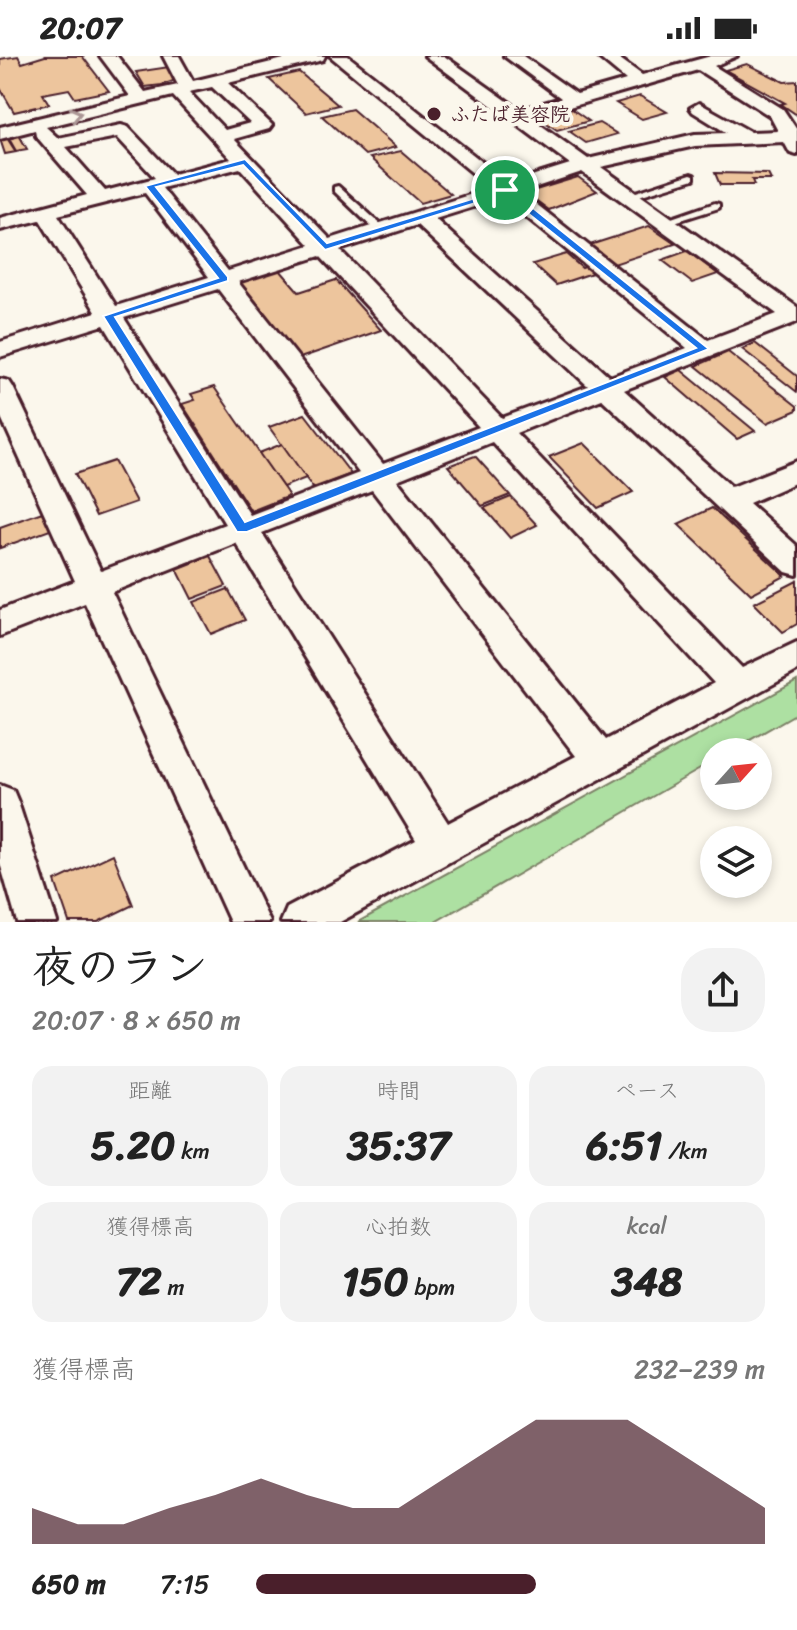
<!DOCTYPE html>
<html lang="ja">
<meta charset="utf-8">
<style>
:root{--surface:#fff;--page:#f2f2f2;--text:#222;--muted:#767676;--accent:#4a1f2b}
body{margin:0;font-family:Sriracha,"Klee One",sans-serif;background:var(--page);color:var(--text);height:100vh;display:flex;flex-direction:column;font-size:30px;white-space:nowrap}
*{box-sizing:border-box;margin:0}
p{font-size:26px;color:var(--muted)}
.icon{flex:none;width:44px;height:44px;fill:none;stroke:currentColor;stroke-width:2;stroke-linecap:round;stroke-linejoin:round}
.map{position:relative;height:866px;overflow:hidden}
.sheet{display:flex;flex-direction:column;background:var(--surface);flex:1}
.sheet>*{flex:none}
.needle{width:52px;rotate:63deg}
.fabs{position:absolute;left:700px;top:682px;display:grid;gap:16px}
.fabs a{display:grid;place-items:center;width:72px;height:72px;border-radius:50%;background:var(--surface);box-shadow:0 4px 12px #0003;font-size:40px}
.pin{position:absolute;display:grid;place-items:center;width:68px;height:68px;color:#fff;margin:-34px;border:4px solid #fff;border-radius:50%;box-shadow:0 2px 8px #0007}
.round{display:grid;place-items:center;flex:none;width:84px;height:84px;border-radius:32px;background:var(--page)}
.overview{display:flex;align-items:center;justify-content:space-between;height:136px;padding:0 32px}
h1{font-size:44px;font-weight:700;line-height:60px}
.metrics{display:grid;grid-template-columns:repeat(3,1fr);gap:12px;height:136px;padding:8px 32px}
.metrics div{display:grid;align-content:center;border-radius:20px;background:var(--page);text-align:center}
.metrics b{font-size:40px;font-weight:700}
.metrics small{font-size:22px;font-weight:400}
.metrics p{font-size:22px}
.chart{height:224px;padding:16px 32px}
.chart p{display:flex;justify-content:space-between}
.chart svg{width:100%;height:144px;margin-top:8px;fill:var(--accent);opacity:.7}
ul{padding:0 32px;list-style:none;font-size:26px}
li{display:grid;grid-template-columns:128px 96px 1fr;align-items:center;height:60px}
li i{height:20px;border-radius:10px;background:var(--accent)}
.status{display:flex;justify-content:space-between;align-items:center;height:56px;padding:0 40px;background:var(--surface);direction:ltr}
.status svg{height:22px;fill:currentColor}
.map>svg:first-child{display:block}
</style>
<div class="status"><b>20:07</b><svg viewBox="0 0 49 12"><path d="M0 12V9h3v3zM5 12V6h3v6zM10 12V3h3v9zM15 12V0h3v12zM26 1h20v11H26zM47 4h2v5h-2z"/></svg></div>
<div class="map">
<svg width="797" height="866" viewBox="0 0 797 866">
<rect width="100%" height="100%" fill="#fbf7ec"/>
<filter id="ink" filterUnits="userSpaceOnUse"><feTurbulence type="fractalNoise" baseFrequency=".0125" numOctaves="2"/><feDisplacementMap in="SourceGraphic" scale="16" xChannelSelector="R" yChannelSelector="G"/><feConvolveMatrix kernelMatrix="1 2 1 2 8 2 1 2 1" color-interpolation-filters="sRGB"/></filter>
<g filter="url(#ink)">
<path fill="#ade0a2" stroke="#7c8066" stroke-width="2" d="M797 625V657L729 696H714V705L435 866H358Z"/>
<g fill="#edc59d" stroke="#4a1f2b" stroke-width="2">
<path d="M18 0 22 7 45 0H82L109 35 75 42 69 33 43 38 49 48 14 56 0 32V3Z"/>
<path d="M747 8 784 26 797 25V59L781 48 785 47 725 14Z"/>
<path d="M169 11 176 24 162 29 145 31 136 16Z"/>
<path d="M299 16 338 49 306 57 269 23Z"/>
<path d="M640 40 667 56 642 63 616 47Z"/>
<path d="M352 53 396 91 365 99 322 60Z"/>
<path d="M572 53 589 65 557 74 539 62Z"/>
<path d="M599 67 617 78 586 87 569 75Z"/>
<path d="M19 79 27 93 16 95 8 81Z"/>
<path d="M7 82 16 96 5 98 0 83Z"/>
<path d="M401 95 451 138 420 147 370 102Z"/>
<path d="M715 117 768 118 771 124H752L754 129H720Z"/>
<path d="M578 121 597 135 549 154 526 137Z"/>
<path d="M649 170 675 188 614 208 590 189Z"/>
<path d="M687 195 718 218 692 227 662 204Z"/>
<path d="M566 198 582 212 588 210 595 216 556 229 533 208Z"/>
<path d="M280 214 299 236 336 224 381 274 300 302 238 226Z"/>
<path d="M755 287 797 320V336L742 293Z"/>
<path d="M728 296 797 350V354L767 367 696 310Z"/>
<path d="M681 314 755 375 737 383 665 321Z"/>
<path d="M214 331 283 431 289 440 251 455 182 348 195 344 191 338Z"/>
<path d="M305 358 351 418 313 432 269 371Z"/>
<path d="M584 387 633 436 598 452 549 401Z"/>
<path d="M282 388 306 422 283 431 259 397Z"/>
<path d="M475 400 510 439 482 450 448 410Z"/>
<path d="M114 405 136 446 96 460 75 418Z"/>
<path d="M511 441 537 469 510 482 484 452Z"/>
<path d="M712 452 785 520 751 538 678 468Z"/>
<path d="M45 455 53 473 0 492V471Z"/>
<path d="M210 500 226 530 192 543 177 513Z"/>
<path d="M797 525V568L783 576 754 547Z"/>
<path d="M228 533 245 564 211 578 194 546Z"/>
<path d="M113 798 133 849 98 866H69L55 825Z"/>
</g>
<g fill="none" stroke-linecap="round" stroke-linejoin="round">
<defs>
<g id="lane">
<path d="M691 118 694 119V123L629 143 624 140Z"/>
<path d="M338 130 385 172V176H377L334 135V131Z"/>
<path d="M715 147 719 148V152L665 169 660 166Z"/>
</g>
<g id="street">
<path d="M100 0H117L145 36 178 29 163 0H179L193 25 296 0H325L323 4 228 27 272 69 269 73 234 83 330 183 491 132 330 0H348L509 127 570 108 425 0H444L520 54 561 42 504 0H523L577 38 626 24 597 0H616L642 19 711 0H737L714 10 783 53 797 74V99L790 97 784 86 695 90 601 111 797 251V266L624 334 732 431 797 405V426L749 447 797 490V519L786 516 602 343 516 377 742 612 797 586V615L340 866H281L287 852 416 784 236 487 112 536 270 866H230L85 547 0 580V554L75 525 0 359V323L9 325 13 331 101 515 225 468 104 269 0 301V286L96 256 40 164 0 174V162L87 139 36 80 35 74 0 83V71L130 40ZM698 14 770 60 778 75 751 76 699 47 690 52 693 56 727 77 695 78 588 103 531 62ZM212 31 250 67 225 74 189 36ZM173 40 231 103 173 118 128 71 121 69 58 82 46 71ZM117 81 155 122 105 135 66 91ZM240 112 310 189 228 215 162 132ZM582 116 777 258 708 284 521 136ZM145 137 209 221 116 250 58 159ZM503 142 687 292 610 321 435 163ZM417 169 588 330 502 362 340 194ZM320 200 479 371 383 408 238 226ZM218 233 359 417 250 459 124 262ZM492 386 714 627 606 684 397 424ZM372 434 576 700 448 767 262 477Z"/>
<path d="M0 729 13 734 18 746 57 866H17L0 807Z"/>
</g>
</defs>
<use href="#lane" stroke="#4a1f2b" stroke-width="6"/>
<use href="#street" stroke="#4a1f2b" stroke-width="6"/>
<use href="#lane" fill="#fbf7ec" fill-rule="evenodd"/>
<use href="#street" fill="#fbf7ec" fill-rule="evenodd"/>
</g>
<defs><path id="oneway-chevron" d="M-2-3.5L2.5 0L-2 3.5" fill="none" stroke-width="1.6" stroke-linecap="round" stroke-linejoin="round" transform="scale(2)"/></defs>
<use stroke="#ab9695" href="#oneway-chevron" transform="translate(76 58) rotate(-14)"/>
</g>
<path fill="#1a73e8" stroke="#fff" stroke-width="2" fill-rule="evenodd" d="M245 103 327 187 508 132 709 293 247 476H237L103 260 218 222 145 130ZM243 109 325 194 504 138 696 292 245 466 115 261 228 225V221L156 131Z"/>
<circle fill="#4a1f2b" stroke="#fbf7ec" stroke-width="3" cx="434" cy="58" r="8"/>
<g text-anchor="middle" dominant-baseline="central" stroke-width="8" stroke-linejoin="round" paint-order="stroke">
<g font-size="20" font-weight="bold" fill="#4a1f2b" stroke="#fbf7ec" text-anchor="start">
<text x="450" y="58">ふたば美容院</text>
</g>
</g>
</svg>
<div class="fabs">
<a><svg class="needle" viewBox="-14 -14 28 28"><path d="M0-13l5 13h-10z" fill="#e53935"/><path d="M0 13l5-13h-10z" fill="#767676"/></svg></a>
<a><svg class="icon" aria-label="layers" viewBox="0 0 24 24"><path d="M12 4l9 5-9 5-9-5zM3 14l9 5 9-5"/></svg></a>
</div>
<div class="pin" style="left:505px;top:134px;background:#1e9e55"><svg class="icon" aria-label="arrive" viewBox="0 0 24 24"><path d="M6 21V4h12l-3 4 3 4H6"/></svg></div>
</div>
<section class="sheet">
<div class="overview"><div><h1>夜のラン</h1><p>20:07 · 8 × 650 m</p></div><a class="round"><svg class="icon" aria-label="share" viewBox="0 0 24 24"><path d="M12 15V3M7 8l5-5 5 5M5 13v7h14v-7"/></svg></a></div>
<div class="metrics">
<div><p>距離</p><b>5.20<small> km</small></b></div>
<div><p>時間</p><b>35:37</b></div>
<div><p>ペース</p><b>6:51<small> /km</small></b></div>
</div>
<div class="metrics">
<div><p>獲得標高</p><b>72<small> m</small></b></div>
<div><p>心拍数</p><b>150<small> bpm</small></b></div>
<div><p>kcal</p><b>348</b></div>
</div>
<div class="chart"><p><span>獲得標高</span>232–239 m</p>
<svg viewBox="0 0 160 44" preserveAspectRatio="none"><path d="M0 44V33L10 38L20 38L30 33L40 29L50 24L60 29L70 33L80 33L90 24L100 15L110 6L120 6L130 6L140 15L150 24L160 33V44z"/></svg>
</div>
<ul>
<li><b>650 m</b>7:15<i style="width:55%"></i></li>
</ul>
</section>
